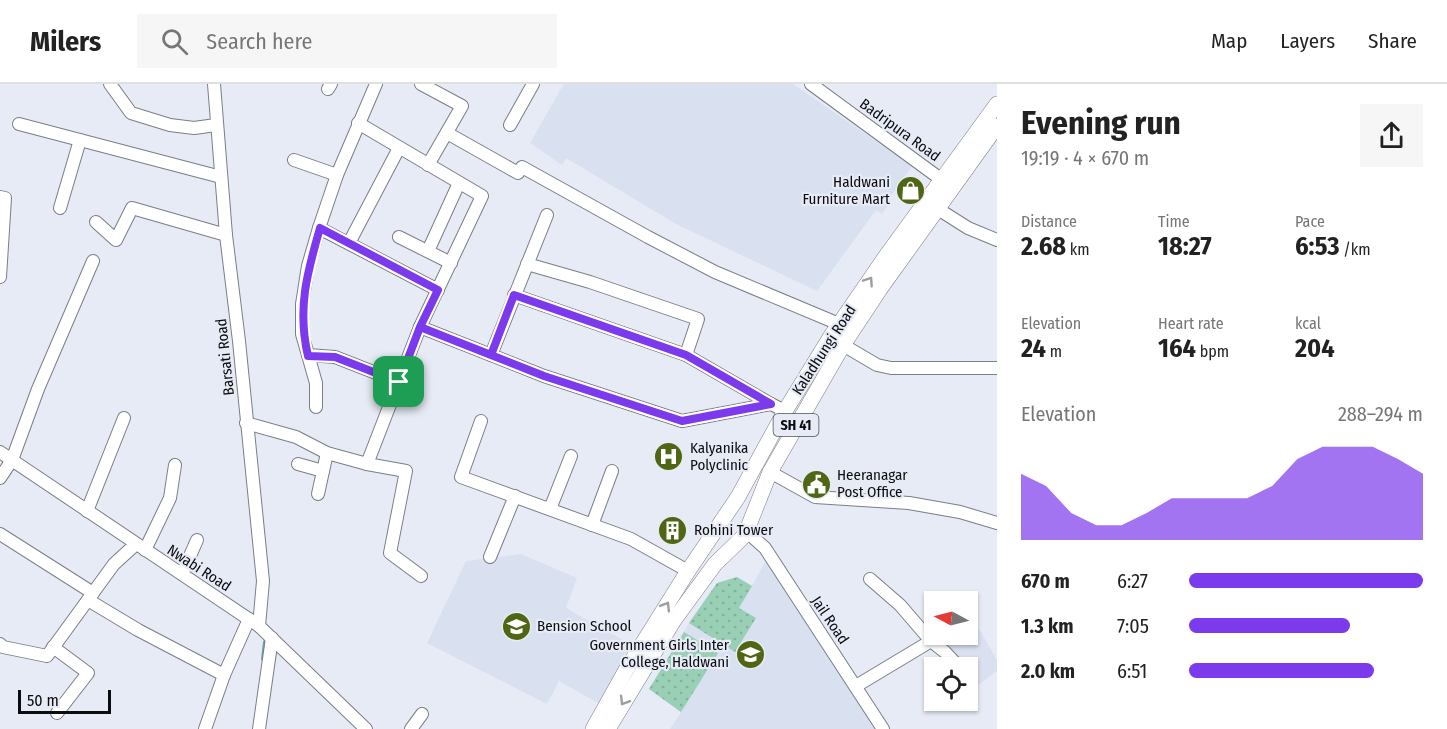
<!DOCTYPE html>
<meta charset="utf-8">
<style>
:root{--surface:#fff;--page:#f6f6f6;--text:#222;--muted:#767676;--line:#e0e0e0;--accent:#7c3aed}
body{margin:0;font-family:"Fira Sans Condensed",sans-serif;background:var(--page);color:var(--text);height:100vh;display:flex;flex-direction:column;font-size:22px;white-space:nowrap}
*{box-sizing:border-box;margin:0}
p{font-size:20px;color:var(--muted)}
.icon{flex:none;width:33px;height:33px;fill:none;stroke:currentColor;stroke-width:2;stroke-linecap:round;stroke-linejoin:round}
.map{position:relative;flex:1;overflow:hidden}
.sheet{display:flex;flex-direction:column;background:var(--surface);width:450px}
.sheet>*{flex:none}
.needle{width:39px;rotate:277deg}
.tools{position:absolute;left:924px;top:507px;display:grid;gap:12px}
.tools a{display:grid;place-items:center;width:54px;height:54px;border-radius:0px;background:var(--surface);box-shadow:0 2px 4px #0004;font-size:30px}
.scale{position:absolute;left:18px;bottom:15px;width:93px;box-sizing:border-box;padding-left:6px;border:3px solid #0b0c0f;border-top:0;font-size:16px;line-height:21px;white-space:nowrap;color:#0b0c0f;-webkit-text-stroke:4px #e7ebf5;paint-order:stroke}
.pin{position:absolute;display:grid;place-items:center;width:51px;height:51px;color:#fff;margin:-26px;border-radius:12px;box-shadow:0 3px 9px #0006}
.round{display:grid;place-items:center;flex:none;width:63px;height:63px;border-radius:0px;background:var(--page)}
.overview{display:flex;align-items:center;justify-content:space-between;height:102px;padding:0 24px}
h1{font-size:33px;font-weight:700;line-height:45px}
.stats{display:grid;grid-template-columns:repeat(3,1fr);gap:9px;height:102px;padding:6px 24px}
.stats div{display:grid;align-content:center}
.stats b{font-size:26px;font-weight:700}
.stats small{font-size:16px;font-weight:400}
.stats p{font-size:16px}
.chart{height:168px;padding:12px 24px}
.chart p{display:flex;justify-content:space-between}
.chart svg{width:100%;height:108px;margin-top:6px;fill:var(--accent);opacity:.7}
ul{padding:0 24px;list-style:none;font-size:20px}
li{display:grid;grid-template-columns:96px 72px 1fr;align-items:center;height:45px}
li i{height:15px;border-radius:8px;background:var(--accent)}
header{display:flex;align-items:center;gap:36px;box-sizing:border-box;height:84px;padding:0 30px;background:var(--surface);border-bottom:2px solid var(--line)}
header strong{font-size:28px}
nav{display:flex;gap:33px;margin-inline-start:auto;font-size:21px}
.search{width:420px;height:54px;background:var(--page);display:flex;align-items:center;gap:15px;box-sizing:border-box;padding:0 21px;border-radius:0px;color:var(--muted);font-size:22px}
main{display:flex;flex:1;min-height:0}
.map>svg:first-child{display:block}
</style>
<header>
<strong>Milers</strong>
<div class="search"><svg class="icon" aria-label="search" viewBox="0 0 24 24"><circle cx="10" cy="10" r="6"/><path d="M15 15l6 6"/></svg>Search here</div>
<nav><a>Map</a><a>Layers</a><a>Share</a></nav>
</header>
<main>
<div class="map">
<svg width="997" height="645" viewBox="0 0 997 645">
<defs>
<pattern id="grass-dots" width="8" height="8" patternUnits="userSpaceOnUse" patternTransform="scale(1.5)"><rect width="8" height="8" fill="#99cfb5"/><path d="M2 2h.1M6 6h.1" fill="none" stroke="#82b19a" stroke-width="1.8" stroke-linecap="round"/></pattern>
</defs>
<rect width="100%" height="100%" fill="#e7ebf5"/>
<g fill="#d9e0f0">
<path d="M564 0H793L912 82 889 115 891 117 882 130 876 126 817 207 676 140 566 74 562 81 530 59Z"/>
<path d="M521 470 577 494 566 524 630 560 600 620 559 597 547 620 427 559 466 477Z"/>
<path d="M766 476 842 589 875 645H670L681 628 649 605 689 539 717 499 737 493 752 502Z"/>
<path d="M970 530 997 576V587L978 601 968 590V584L962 583 937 556 944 551 968 550V532Z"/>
</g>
<g fill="url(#grass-dots)">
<path d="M737 493 752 502 739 524 756 534 735 568 689 539 717 499Z"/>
<path d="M684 548 718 569 681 628 649 605Z"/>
</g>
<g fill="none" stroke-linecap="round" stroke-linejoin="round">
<path stroke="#6fa0af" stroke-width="4" d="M263 575 265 558"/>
<defs>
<g id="minor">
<path d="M110 0 131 29 170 41 194 44 216 41"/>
<path d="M214 0 226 151 239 257 263 497 259 542"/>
<path d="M421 0 462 22 428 81"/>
<path d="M811 0 942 96"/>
<path d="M328 5 331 0"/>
<path d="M358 39 482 112 420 243"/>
<path d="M19 40 221 93"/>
<path d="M510 41 533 0"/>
<path d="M447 49 518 89 522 83 648 153 715 188 839 240"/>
<path d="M294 76 337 91 376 0"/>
<path d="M0 113 5 114 0 193"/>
<path d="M60 124 80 56"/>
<path d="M938 125 968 144 997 156"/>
<path d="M96 138 116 156 132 124 226 151"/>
<path d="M319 144 337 91"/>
<path d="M399 153 451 179"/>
<path d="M349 159 399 64"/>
<path d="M428 167 459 99"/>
<path d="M527 180 590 198 698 235 686 271"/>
<path d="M514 211 686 271 771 320"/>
<path d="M843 261 877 281 891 284H997"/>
<path d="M308 271 335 273 399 298"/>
<path d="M491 271 547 131"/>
<path d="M316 323V299L302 250V220L308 182 319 144 438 206"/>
<path d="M481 337 461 393 631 455 688 487"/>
<path d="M246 339 296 353 327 369 367 380 420 243 544 292 682 337 771 320 785 327"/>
<path d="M0 368 259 542 366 645"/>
<path d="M298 380 323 387"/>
<path d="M367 380 406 387 390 469 421 492"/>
<path d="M770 388 815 413 909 419 960 428 997 439"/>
<path d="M0 394 12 376 38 305 93 177"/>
<path d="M318 410 327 369"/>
<path d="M550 425 571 372"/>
<path d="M87 427 124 334"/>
<path d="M592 441 612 387"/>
<path d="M747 448 765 464 883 645"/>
<path d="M0 450 93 509"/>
<path d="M145 466 170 414 175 381"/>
<path d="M490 473 515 412"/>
<path d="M182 490 197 456"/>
<path d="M870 495 900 521 931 557 945 568 960 584"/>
<path d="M88 516 138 546 224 591 249 535"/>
<path d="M0 560 3 563 47 572 114 480 136 460"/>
<path d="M53 563 88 589 57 629"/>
<path d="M856 602 931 557"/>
<path d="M205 645 224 591"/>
<path d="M259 645 272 554"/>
<path d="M411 645 422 630"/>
</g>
<g id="major">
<path d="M593 645 626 586 688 487 738 413 785 327 831 252 886 172 997 20"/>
<path d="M608 645 674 536 715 480 745 451 770 388 843 261 880 205 997 42"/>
</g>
</defs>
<use href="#minor" stroke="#7a7e87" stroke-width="14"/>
<use href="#major" stroke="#7a7e87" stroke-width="16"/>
<use href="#minor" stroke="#fff" stroke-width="12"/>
<use href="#major" stroke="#fff" stroke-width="15"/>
</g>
<defs><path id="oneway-chevron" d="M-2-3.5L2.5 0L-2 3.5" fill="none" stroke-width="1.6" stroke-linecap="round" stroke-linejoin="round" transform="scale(1.5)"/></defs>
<g stroke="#9d9e9f">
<use href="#oneway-chevron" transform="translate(869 197) rotate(-56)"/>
<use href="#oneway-chevron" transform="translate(666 522) rotate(-58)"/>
<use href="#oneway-chevron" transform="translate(624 617) rotate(121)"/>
</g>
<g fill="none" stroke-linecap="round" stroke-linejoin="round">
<defs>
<path id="route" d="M399 298 420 243 544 292 682 337 771 320 686 271 514 211 491 271 420 243 438 206 320 144C307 189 297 225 308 272L335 273 399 298"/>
</defs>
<use href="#route" stroke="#fff" stroke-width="12"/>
<use href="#route" stroke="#7c3aed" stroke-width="8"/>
</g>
<defs>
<symbol id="shop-disc" viewBox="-11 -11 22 22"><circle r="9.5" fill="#4f6614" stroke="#e7ebf5"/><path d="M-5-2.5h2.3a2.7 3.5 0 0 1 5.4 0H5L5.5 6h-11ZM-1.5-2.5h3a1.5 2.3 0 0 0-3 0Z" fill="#fff"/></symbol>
<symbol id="hospital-disc" viewBox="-11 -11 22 22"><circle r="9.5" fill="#4f6614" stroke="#e7ebf5"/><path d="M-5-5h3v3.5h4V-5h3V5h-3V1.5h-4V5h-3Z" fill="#fff"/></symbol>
<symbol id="civic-disc" viewBox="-11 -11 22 22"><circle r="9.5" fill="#4f6614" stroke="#e7ebf5"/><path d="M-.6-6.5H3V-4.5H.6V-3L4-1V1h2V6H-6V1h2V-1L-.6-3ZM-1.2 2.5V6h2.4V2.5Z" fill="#fff"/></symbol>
<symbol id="building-disc" viewBox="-11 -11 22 22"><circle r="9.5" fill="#4f6614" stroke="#e7ebf5"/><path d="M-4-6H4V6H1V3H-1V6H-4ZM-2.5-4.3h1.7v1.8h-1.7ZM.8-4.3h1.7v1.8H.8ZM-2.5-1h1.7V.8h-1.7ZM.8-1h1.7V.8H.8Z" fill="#fff"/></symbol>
<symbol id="school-disc" viewBox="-11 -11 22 22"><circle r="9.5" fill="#4f6614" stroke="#e7ebf5"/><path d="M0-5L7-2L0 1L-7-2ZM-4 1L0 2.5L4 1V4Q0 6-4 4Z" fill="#fff"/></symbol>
</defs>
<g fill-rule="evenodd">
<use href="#shop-disc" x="894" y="90" width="33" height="33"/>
<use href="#hospital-disc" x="652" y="356" width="33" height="33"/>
<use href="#civic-disc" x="800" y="384" width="33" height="33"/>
<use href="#building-disc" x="656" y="430" width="33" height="33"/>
<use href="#school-disc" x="500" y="526" width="33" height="33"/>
<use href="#school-disc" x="734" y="554" width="33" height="33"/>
</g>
<g text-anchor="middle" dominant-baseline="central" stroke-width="4.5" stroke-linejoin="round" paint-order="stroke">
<rect fill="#e7ebf5" stroke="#4d4f54" stroke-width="1.5" x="773.5" y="330" width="45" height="22" rx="4.5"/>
<g font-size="14" font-weight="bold" fill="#0b0c0f">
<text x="796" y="341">SH 41</text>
</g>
<g font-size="15" fill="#0b0c0f" stroke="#e7ebf5">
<text transform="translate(900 46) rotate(36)">Badripura Road</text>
<text transform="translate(824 266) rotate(-57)">Kaladhungi Road</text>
<text transform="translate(225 273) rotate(-96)">Barsati Road</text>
<text transform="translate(199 484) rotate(33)">Nwabi Road</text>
<text transform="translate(830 536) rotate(56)">Jail Road</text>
</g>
<g font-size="15" fill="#0b0c0f" stroke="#e7ebf5" text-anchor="start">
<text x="890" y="98" text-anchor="end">Haldwani<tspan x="890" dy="17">Furniture Mart</tspan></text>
<text x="690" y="364">Kalyanika<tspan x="690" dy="17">Polyclinic</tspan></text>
<text x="837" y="391">Heeranagar<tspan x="837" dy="17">Post Office</tspan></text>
<text x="694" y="446">Rohini Tower</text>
<text x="537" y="542">Bension School</text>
<text x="729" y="561" text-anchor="end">Government Girls Inter<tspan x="729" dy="17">College, Haldwani</tspan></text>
</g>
</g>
</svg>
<div class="tools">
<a><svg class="needle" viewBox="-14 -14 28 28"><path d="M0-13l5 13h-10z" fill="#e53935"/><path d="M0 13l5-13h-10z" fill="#767676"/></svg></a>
<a><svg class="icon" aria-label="locate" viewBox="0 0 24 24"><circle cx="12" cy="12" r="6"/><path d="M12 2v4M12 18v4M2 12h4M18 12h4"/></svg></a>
</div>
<div class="scale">50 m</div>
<div class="pin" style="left:399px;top:298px;background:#1e9e55"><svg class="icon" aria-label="arrive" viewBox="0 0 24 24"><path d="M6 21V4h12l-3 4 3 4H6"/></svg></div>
</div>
<section class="sheet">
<div class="overview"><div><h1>Evening run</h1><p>19:19 · 4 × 670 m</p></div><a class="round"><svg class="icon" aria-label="share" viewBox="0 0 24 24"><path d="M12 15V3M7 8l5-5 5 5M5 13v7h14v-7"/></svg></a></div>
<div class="stats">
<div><p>Distance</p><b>2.68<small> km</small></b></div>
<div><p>Time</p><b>18:27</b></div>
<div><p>Pace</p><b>6:53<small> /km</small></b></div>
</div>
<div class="stats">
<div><p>Elevation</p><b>24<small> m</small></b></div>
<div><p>Heart rate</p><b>164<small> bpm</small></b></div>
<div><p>kcal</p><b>204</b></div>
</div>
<div class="chart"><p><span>Elevation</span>288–294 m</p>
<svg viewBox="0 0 160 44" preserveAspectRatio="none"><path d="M0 44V17L10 22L20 33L30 38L40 38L50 33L60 27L70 27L80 27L90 27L100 22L110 11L120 6L130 6L140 6L150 11L160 17V44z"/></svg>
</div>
<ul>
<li><b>670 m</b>6:27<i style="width:100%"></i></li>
<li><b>1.3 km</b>7:05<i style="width:69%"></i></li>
<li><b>2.0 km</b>6:51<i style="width:79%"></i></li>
</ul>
</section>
</main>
